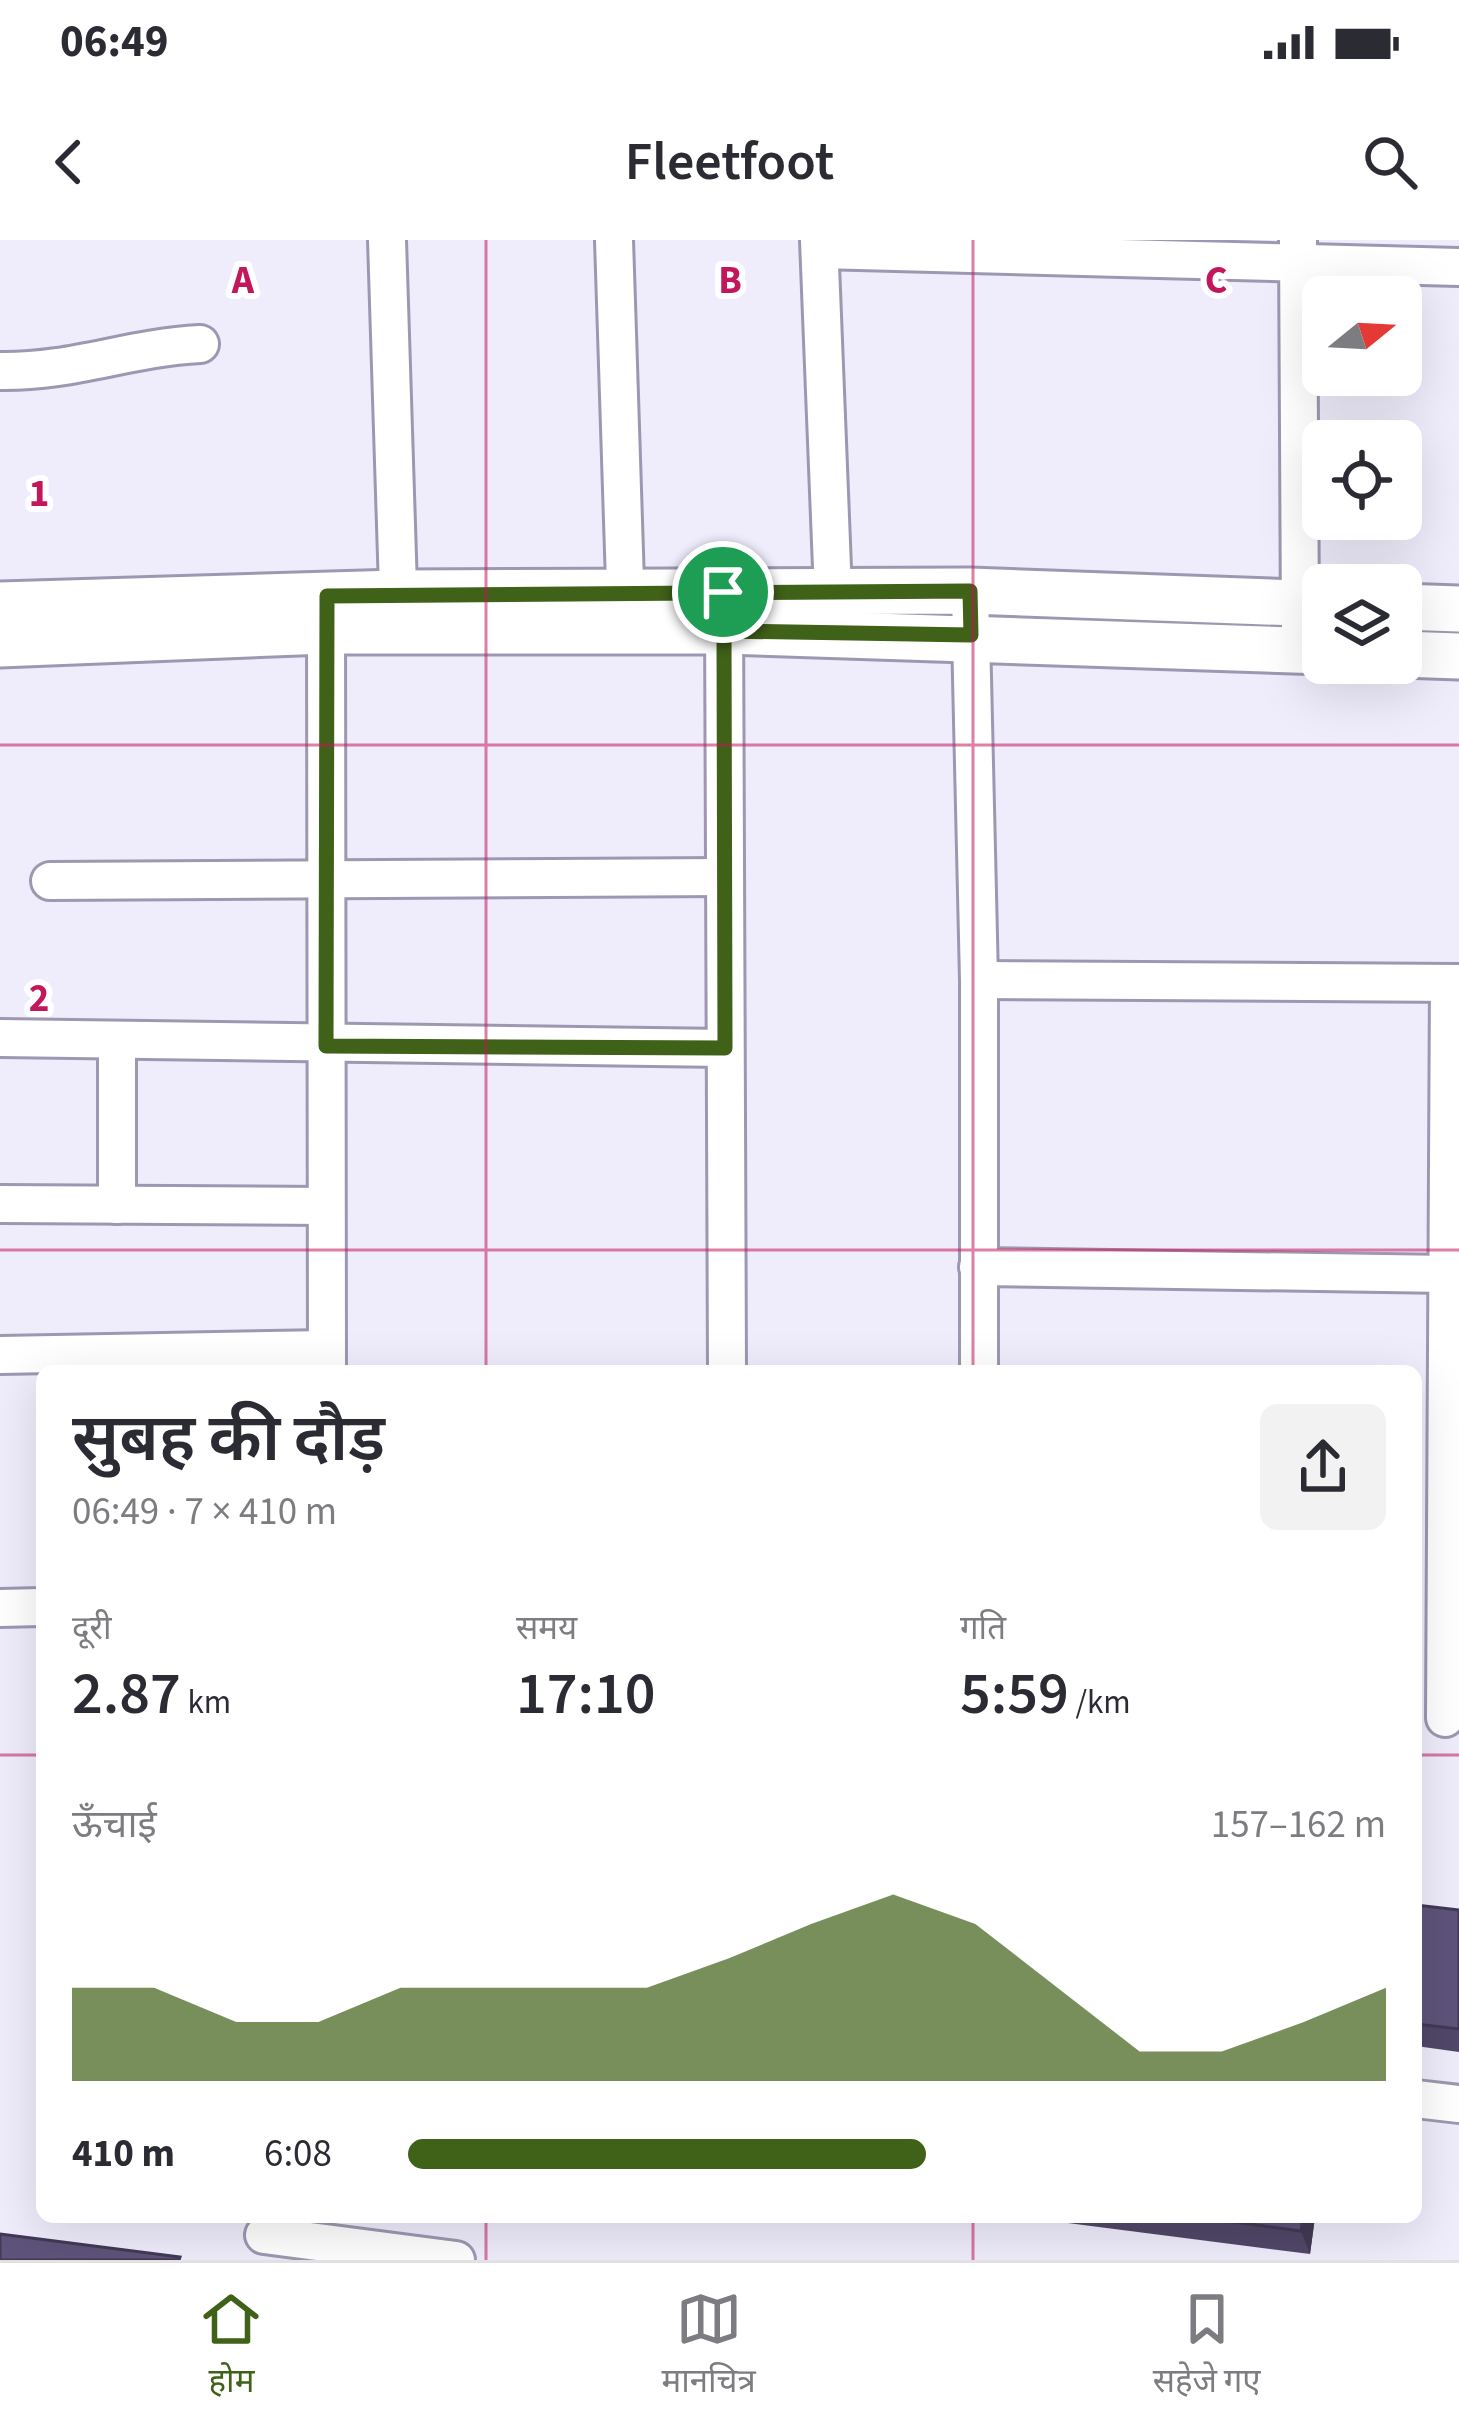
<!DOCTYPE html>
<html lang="hi">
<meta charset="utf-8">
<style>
:root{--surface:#fff;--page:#f2f2f3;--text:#2b2b33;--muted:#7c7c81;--line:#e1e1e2;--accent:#406118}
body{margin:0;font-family:"Source Sans 3","Noto Sans Devanagari",sans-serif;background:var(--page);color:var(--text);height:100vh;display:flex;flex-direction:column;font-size:45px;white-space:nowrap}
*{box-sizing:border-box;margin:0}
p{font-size:39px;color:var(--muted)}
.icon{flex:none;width:66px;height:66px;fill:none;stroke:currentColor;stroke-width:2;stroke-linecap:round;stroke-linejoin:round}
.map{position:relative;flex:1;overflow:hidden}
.side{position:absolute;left:36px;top:1125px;width:1386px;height:858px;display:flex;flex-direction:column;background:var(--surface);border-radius:18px;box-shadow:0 12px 48px #0002}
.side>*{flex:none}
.needle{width:78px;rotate:72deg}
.fabs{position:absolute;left:1302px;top:36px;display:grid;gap:24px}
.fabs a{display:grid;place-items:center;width:120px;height:120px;border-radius:18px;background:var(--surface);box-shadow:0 12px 48px #0002;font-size:60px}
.pin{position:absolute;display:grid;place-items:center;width:102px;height:102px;color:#fff;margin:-51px;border:6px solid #fff;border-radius:50%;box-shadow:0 3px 12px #0007}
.round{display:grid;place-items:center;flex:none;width:126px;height:126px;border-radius:18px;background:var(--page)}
.headline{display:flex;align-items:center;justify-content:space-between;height:204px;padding:0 36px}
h1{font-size:66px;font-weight:600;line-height:90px}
.figures{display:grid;grid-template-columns:repeat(3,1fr);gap:18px;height:204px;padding:12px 36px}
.figures div{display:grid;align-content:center}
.figures b{font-size:60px;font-weight:600}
.figures small{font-size:33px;font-weight:400}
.figures p{font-size:33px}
.chart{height:336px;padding:24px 36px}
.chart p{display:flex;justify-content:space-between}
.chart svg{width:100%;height:216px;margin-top:12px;fill:var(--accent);opacity:.7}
ul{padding:0 36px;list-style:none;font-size:39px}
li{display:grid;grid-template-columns:192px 144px 1fr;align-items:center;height:90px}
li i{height:30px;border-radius:15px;background:var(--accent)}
.status{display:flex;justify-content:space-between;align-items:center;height:84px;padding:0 60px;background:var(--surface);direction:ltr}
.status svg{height:33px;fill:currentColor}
header{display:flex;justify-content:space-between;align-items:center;height:156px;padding:0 36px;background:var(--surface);font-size:54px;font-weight:600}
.tab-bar{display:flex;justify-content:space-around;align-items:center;height:168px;border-top:3px solid var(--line);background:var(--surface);font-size:33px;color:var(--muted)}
.tab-bar a{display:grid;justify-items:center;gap:6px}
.tab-bar .active{color:var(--accent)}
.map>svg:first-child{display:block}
</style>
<div class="status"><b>06:49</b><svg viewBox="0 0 49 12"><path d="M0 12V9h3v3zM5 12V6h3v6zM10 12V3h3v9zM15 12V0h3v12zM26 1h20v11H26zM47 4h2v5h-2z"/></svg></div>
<header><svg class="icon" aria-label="back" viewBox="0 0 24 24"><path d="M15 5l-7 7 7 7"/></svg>Fleetfoot<svg class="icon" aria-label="search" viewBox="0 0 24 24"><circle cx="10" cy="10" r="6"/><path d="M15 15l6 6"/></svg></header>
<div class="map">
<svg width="1459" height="2020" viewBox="0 0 1459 2020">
<rect width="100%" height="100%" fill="#efecfc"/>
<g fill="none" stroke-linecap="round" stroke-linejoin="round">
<defs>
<g id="minor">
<path d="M387 0 399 380"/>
<path d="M614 0 626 374"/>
<path d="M819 0 833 353"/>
<path d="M1298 0 1300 386"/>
<path d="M820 10 1459 27"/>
<path d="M0 131C73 132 127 108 200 104"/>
<path d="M970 351 979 740V1131"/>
<path d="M326 365 327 1131"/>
<path d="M724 367 727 1131"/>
<path d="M50 641 725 637"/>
<path d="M979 740 1459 743"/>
<path d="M0 798 725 808"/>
<path d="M0 964 326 966"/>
<path d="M117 965V801"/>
<path d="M978 1027 1448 1034"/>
<path d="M0 1115 326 1109"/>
<path d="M0 1368 42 1367"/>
<path d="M1445 1478 1449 743"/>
<path d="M1416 1859 1459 1864"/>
<path d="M264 1995 456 2020"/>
</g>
<g id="major">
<path d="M0 365 397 353 970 351 1323 364"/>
<path d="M1401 367 1459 369"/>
<path d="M0 404 325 391H725L1323 411"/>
<path d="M1401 414 1459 416"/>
</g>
</defs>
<use href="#minor" stroke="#9e97b1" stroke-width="42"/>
<use href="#major" stroke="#9e97b1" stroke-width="51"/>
<use href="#minor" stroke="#fff" stroke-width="36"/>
<use href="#major" stroke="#fff" stroke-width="45"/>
</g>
<g fill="#514769">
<path d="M1416 1665 1459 1670V1812L1416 1806Z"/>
<path d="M1021 1977H1315L1310 2014Z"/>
</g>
<path fill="#423a55" d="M1303 1977H1315L1310 2014 1301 1991Z"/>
<g fill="#5e537a" stroke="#423a55" stroke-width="3">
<path d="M1416 1665 1459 1670V1789L1416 1784Z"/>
<path d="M1196 1977H1303L1301 1991Z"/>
<path d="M0 1994 180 2017 179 2020H0Z"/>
</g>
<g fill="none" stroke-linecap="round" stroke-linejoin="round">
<defs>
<path id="route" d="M970 351 971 395 724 391 725 808 326 806 327 356Z"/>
</defs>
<use href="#route" stroke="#fff" stroke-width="24"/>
<use href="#route" stroke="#406118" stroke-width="15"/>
</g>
<path fill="none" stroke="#c2185b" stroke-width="3" stroke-opacity="0.55" d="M486 0V1131M973 0V1131M0 505H1459M0 1010H1459M0 1515H42M1416 1515H1459M486 1977V2020M973 1977V2020"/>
<g font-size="39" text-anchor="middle" font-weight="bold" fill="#c2185b" stroke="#fff" stroke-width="12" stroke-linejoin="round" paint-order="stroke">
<text x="243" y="53">A</text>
<text x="730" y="53">B</text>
<text x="1216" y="53">C</text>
<text x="39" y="266">1</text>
<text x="39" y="771">2</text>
</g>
</svg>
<div class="fabs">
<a><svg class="needle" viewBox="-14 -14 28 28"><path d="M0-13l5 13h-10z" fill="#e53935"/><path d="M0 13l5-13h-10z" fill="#7c7c81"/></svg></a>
<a><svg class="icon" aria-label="locate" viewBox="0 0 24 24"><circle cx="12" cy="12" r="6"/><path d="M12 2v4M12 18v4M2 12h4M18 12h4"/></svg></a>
<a><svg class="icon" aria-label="layers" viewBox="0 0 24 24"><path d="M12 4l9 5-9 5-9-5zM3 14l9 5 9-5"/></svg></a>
</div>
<div class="pin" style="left:723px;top:352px;background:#1e9e55"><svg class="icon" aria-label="arrive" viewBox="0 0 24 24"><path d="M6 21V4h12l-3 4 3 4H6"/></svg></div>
<section class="side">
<div class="headline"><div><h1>सुबह की दौड़</h1><p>06:49 · 7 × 410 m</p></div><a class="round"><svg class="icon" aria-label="share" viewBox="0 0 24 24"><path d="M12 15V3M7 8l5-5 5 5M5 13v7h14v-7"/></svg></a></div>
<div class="figures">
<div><p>दूरी</p><b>2.87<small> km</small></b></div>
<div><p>समय</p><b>17:10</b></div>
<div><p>गति</p><b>5:59<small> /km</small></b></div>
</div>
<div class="chart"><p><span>ऊँचाई</span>157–162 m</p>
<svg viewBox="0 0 160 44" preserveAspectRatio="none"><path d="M0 44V25L10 25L20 32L30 32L40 25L50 25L60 25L70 25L80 19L90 12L100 6L110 12L120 25L130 38L140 38L150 32L160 25V44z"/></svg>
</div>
<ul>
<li><b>410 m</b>6:08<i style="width:53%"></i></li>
</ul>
</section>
</div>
<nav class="tab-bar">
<a class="active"><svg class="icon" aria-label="home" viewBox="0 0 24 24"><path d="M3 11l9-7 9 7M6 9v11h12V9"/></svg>होम</a>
<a><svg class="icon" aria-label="map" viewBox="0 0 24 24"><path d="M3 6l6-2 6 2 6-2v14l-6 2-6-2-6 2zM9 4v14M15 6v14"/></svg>मानचित्र</a>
<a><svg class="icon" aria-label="saved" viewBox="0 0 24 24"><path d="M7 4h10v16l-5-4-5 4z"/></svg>सहेजे गए</a>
</nav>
